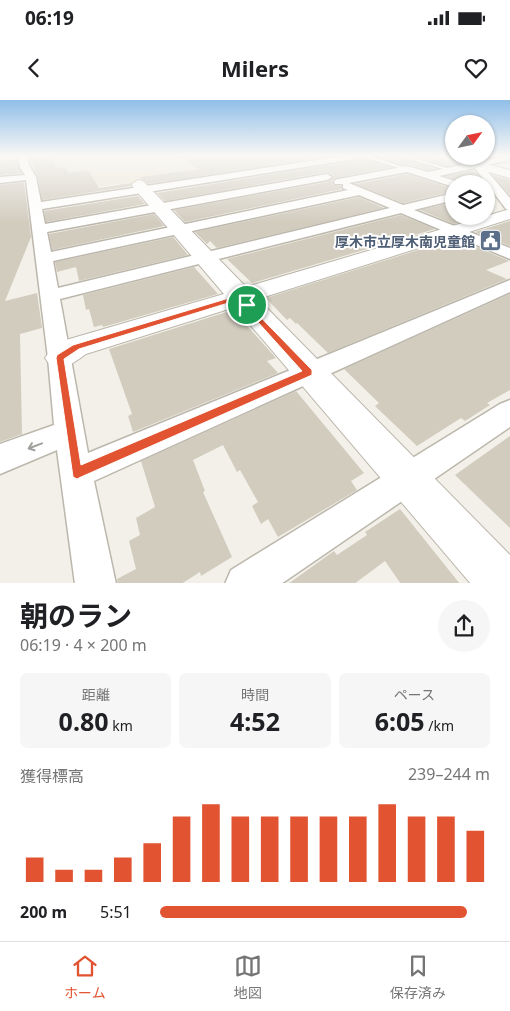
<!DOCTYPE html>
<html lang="ja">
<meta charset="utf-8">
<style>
:root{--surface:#fff;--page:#f6f6f6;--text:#202124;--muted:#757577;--line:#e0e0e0;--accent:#e15331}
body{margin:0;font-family:"Noto Sans","Noto Sans JP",sans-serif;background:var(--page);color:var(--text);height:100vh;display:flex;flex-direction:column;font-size:19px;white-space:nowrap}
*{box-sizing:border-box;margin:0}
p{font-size:16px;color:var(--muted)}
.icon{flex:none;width:28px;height:28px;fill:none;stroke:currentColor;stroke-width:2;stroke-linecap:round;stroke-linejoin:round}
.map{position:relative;height:483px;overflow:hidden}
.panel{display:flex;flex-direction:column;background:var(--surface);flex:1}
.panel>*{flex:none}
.needle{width:32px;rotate:57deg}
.buttons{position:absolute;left:445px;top:15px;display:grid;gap:10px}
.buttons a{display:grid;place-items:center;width:50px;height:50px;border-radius:50%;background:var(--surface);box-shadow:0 1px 4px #0004;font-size:25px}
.pin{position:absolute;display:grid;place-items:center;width:42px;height:42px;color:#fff;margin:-21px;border:2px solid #fff;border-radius:50%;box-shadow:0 1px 5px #0007}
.round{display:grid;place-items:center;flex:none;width:52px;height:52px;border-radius:26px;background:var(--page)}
.overview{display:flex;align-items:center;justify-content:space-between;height:85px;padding:0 20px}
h1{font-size:28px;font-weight:700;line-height:38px}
.metrics{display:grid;grid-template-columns:repeat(3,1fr);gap:8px;height:85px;padding:5px 20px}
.metrics div{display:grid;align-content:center;border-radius:8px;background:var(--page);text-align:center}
.metrics b{font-size:25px;font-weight:700}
.metrics small{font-size:14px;font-weight:400}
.metrics p{font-size:14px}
.chart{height:140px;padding:10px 20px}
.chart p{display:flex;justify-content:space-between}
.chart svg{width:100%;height:90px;margin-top:5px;stroke:var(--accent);stroke-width:6}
ul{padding:0 20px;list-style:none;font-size:16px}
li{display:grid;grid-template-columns:80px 60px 1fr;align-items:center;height:38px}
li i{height:12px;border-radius:6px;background:var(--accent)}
.status{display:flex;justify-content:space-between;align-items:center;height:35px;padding:0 25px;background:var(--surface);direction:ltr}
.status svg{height:14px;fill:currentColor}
header{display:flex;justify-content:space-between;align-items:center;height:65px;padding:0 20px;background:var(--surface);font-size:22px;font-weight:700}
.tab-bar{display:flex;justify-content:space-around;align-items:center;height:70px;border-top:1px solid var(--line);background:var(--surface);font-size:14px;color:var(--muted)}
.tab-bar a{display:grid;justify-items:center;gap:2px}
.tab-bar .selected{color:var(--accent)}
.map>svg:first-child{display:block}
</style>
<div class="status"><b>06:19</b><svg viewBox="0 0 49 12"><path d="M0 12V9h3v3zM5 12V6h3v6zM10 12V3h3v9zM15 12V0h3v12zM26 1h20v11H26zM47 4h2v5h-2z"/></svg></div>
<header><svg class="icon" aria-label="back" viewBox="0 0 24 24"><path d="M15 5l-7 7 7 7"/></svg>Milers<svg class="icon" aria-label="heart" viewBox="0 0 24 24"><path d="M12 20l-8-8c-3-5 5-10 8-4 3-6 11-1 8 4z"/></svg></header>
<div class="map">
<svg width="510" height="484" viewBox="0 0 510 484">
<rect width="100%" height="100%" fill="#f2f0e8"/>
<path fill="#eae4d4" d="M38 55H268L280 60 58 93 53 79 38 81 29 57Z"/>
<g fill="#d2ccbf">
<path d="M179 55H337L148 84 140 77 199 69Z"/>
<path d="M373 55H394L435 69 428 70 408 64 403 65Z"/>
<path d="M410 55H431L434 59 454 65 447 66Z"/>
<path d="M52 56 56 68 66 67 68 73 88 70 99 88 131 83V86L42 100 38 77 29 58Z"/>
<path d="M17 59 22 73 0 75V61Z"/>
<path d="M364 59 390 67 335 78 332 81 333 85 341 86 342 89 185 122 174 110 327 82 334 76 327 72 165 101 157 93Z"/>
<path d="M474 70 485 84H462L460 80 446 76Z"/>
<path d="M407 74 454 89V91L403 103 356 84Z"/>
<path d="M493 75 510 80V95Z"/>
<path d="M24 82 31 137 5 201 37 193 42 228 20 234 22 334 0 342V85Z"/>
<path d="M138 96 145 104 46 122 44 111Z"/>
<path d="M359 97 384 108 217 148 210 141 207 144 195 132Z"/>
<path d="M454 102V116H479L454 124 420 110Z"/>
<path d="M154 114 164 126 52 150 49 134Z"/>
<path d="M401 115 435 129 252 183 227 159Z"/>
<path d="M510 121V146L475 132Z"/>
<path d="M173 137 188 155 79 181 76 167 57 172 55 162Z"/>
<path d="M456 138 509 161 486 170 507 179 328 253 297 223 296 224 290 218 287 220 266 198Z"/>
<path d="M194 167 218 194 103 227 102 225 94 227 89 209 86 210 83 195Z"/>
<path d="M510 194V290L487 303 490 305 465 321 461 318 417 346 375 306 379 303 344 269Z"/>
<path d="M233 210 276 258 267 261 278 273 133 332 128 316 132 314 109 249Z"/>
<path d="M296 291 364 373 351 381 357 390 278 437 268 419 261 424 252 406 258 402 240 370 237 372 223 345 193 360 205 391 203 392 232 457 201 476 200 472 181 484H118L117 479 136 469 129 441 140 435 136 418 155 407 141 361Z"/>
<path d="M510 336V428L455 375Z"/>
<path d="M400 409 460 484H401L385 461 354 484H288L334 451 337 455 367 435 365 432Z"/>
</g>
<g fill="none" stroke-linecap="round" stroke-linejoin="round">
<defs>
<g id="service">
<path d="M363 55H366L409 69 405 70 363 57Z"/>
<path d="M396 55H403L454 70 450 71Z"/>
</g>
<g id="minor">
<path d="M18 55H26L30 67 36 77 41 102 350 55H371L367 57 42 109 45 124 327 74 332 77 327 80 47 132 51 152 348 90 343 88V84H335L334 82 335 80 339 79 407 66 428 72 471 63 466 56H475L479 61 510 55V60L483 66 510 98V110L506 109 475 68 439 76 459 82 460 84H454V87L407 72 349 83 403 105 454 93V100L414 110 510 148V159L401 113 60 199 88 353 510 180V192L94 381 116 484H75L57 350 0 374V344L54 325 48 258 26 80 0 83V77L25 75 20 67ZM359 95 390 108 58 188 53 161Z"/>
<path d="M510 300V327L281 484H225L231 470 500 304Z"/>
</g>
<g id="tertiary">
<path d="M433 55H450L510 70V78L434 57Z"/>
<path d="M138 80 143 81 246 187 510 109V119L258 199 510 455V484H471L235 207 86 254C73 263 66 270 50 265L45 258 50 251 66 240 224 194 133 87 132 84Z"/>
</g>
</defs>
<use href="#service" stroke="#bcb7ac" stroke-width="3"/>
<use href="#minor" stroke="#bcb7ac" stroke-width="3"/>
<use href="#tertiary" stroke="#bcb7ac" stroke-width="2"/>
<use href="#service" fill="#fff" fill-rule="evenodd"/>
<use href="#minor" fill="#fff" fill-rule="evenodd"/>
<use href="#tertiary" fill="#fff" fill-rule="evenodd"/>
</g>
<defs><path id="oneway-shaft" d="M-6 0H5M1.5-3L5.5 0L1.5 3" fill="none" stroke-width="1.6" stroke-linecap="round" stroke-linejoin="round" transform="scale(1.25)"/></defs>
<use stroke="#a2a09c" href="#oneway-shaft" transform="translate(35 346) rotate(159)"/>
<linearGradient id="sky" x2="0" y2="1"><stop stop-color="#90bee8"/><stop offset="0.45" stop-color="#f9f8f5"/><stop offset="1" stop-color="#f9f8f5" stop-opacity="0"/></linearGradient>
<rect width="510" height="123" fill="url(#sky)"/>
<path fill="#e15331" stroke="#fff" fill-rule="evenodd" d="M239 195 312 270V275L81 377 77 379 73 377 56 258 57 255 73 245ZM238 200 302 271 81 365 64 259 79 249Z"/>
<defs>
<symbol id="civic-square" viewBox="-11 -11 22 22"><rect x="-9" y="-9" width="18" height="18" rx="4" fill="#5c6f8a" stroke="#fff"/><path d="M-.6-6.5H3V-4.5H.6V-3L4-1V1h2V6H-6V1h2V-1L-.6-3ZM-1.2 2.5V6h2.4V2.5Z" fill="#fff"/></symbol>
</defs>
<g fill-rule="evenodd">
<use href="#civic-square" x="478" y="128" width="25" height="25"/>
</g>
<g text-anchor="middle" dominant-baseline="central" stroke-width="4" stroke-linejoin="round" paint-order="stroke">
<g font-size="14" font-weight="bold" fill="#4e5e75" stroke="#fff" text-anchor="end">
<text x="475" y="141">厚木市立厚木南児童館</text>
</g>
</g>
</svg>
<div class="buttons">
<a><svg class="needle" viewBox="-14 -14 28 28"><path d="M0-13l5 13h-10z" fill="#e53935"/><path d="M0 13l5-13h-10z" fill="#757577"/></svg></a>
<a><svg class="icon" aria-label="layers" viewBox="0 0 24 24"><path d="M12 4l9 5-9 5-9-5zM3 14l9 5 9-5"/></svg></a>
</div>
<div class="pin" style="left:247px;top:205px;background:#1e9e55"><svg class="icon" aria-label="arrive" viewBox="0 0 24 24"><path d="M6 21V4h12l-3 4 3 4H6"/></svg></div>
</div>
<section class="panel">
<div class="overview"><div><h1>朝のラン</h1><p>06:19 · 4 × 200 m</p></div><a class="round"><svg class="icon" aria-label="share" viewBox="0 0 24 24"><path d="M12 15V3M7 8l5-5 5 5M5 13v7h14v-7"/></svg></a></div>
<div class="metrics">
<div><p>距離</p><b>0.80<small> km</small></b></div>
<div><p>時間</p><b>4:52</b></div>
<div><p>ペース</p><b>6:05<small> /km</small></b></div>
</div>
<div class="chart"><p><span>獲得標高</span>239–244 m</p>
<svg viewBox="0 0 160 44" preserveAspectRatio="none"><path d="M5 44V32M15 44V38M25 44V38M35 44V32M45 44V25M55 44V12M65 44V6M75 44V12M85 44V12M95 44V12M105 44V12M115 44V12M125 44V6M135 44V12M145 44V12M155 44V19"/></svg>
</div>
<ul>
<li><b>200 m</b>5:51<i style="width:93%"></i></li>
</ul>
</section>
<nav class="tab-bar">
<a class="selected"><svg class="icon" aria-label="home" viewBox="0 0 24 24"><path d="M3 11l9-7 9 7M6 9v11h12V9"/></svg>ホーム</a>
<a><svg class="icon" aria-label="map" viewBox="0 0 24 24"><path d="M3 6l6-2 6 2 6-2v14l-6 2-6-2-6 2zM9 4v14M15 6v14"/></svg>地図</a>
<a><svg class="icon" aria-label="saved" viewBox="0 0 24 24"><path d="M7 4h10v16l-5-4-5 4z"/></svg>保存済み</a>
</nav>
